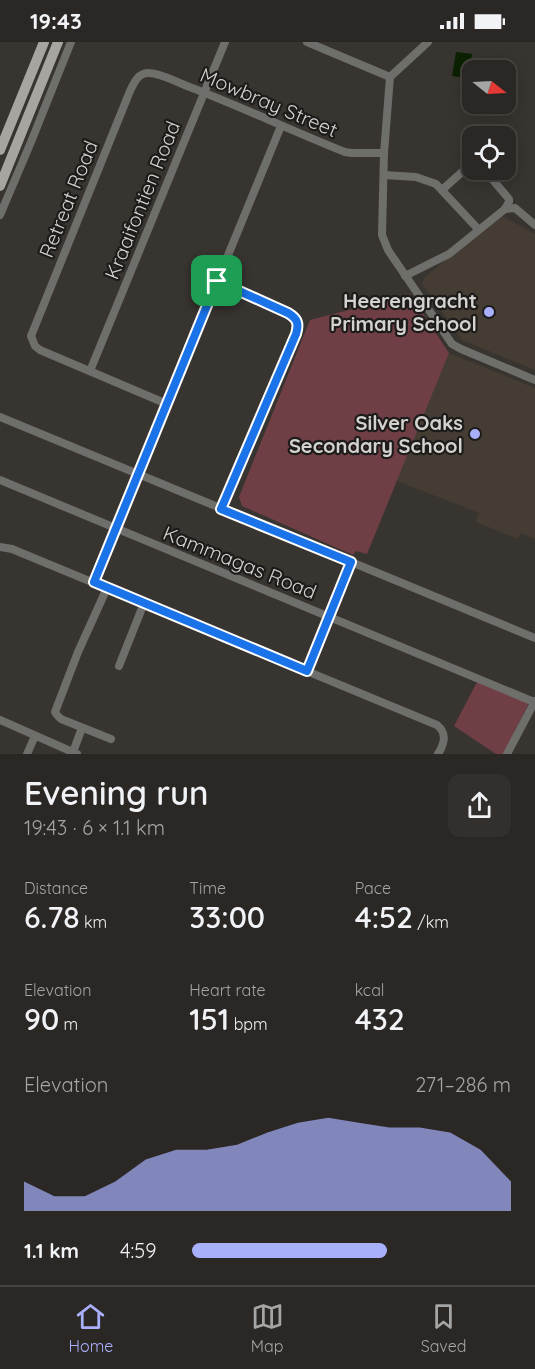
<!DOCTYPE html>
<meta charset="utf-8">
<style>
:root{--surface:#2a2724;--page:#322f2c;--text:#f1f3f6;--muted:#a5a5a6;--line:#464441;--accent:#a8b0fc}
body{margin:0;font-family:Quicksand,sans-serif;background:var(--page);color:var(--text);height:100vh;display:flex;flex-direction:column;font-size:22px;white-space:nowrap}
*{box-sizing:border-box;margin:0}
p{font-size:20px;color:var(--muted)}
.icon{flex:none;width:33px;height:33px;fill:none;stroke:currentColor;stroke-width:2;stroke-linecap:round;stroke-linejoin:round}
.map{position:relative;height:712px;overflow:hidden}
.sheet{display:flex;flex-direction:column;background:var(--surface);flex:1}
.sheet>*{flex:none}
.needle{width:39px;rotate:108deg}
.tools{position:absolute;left:462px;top:18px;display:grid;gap:12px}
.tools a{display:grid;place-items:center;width:54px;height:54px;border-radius:12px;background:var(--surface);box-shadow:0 3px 15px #0003,0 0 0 2px var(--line);font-size:30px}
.pin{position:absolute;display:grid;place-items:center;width:51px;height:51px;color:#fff;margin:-26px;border-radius:12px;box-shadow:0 3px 9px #0006}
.round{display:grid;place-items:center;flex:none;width:63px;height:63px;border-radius:12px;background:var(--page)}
.summary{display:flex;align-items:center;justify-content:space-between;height:102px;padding:0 24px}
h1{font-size:33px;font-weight:600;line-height:45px}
.figures{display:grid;grid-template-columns:repeat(3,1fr);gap:9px;height:102px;padding:6px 24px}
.figures div{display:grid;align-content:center}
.figures b{font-size:30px;font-weight:600}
.figures small{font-size:16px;font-weight:400}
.figures p{font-size:16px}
.chart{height:168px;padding:12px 24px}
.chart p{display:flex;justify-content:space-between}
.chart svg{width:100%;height:108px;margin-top:6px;fill:var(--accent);opacity:.7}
ul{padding:0 24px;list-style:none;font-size:20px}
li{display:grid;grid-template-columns:96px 72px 1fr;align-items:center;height:45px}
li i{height:15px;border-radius:8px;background:var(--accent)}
.status{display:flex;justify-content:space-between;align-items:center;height:42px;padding:0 30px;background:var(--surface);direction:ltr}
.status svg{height:16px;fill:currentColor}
.menu{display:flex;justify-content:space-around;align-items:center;height:84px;border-top:2px solid var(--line);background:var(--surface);font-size:16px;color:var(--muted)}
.menu a{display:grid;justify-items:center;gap:3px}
.menu .current{color:var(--accent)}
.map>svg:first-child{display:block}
</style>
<div class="status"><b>19:43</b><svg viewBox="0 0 49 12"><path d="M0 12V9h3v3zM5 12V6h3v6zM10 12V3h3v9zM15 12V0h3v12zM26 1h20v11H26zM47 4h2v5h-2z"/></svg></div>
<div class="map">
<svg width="535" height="712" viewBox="0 0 535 712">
<rect width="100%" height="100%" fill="#383430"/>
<g fill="#453d34">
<path d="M496 175H504L535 192V328L462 298 422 242 424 236Z"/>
<path d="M449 311 535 346V497L521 491 518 497 476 480 479 471 395 438Z"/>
</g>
<g fill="#703f46">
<path d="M410 252 449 311 367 512 356 509 353 513 242 464 239 455 310 278Z"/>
<path d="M477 640 529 661 503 712H496L454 684Z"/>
</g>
<path fill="#0b2100" d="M456 10 472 12 468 36 452 34Z"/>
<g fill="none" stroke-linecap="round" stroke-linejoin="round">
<g stroke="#6e6e6b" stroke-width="8">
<path d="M307 0 390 35"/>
<path d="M428 0 390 35 384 111 382 193 388 208 452 302 461 307 535 338"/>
<path d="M384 133 416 135 436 142 478 187"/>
<path d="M442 148 472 121"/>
<path d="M505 167 515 166 535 183"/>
<path d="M0 173 31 100 71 0"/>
<path d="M405 234 449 212 505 167 509 160V157L487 131"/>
<path d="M217 239 288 271C298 277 299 282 296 293L221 467"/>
<path d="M90 329 225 0"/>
<path d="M167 362 40 308 35 304 31 294 130 49C134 41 138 31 148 31 161 31 176 40 187 44 240 64 292 89 345 110L352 111H384"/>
<path d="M0 375 535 596"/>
<path d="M0 438 534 660"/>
<path d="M0 505 12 507 437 683C447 691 445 701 438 712"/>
<path d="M94 540 281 84"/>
<path d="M107 546 78 610 55 670 57 673 61 677 111 697"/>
<path d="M119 624 144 561"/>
<path d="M307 629 351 520"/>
<path d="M0 678 77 712"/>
<path d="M73 710 82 686"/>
<path d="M27 712 35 694"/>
<path d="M507 712 535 659"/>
</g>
<g stroke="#a6a5a0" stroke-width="10">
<path d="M0 108 44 0"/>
<path d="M0 144 58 0"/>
</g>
</g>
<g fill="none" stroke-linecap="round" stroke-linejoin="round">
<defs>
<path id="route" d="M217 239 288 271C298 277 299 282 296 292L221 467 351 520 307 629 94 540Z"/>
</defs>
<use href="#route" stroke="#fff" stroke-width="12"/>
<use href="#route" stroke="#1a73e8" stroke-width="8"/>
</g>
<g fill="#a8b0fc" stroke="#1e1c1a" stroke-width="2">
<circle cx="489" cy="270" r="6"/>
<circle cx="475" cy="392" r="6"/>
</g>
<g text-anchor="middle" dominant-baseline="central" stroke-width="4.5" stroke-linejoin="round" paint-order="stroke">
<g font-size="20" fill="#d4d2cf" stroke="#1e1c1a">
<text transform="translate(269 60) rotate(23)">Mowbray Street</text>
<text transform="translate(68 157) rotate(-68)">Retreat Road</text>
<text transform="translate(142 158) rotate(-68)">Kraaifontien Road</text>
<text transform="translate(240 520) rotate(22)">Kammagas Road</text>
</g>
<g font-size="20" font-weight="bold" fill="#d4d2cf" stroke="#1e1c1a" text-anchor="end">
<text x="477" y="258">Heerengracht<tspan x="477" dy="23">Primary School</tspan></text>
<text x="463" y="380">Silver Oaks<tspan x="463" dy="23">Secondary School</tspan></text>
</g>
</g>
</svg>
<div class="tools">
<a><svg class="needle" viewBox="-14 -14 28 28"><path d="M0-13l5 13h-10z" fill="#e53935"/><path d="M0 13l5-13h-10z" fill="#a5a5a6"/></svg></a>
<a><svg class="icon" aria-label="locate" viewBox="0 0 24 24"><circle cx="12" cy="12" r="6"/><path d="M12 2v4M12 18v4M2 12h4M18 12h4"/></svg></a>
</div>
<div class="pin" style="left:217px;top:239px;background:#1e9e55"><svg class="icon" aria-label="arrive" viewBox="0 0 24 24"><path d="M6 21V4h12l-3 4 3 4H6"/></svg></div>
</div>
<section class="sheet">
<div class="summary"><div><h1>Evening run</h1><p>19:43 · 6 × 1.1 km</p></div><a class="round"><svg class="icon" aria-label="share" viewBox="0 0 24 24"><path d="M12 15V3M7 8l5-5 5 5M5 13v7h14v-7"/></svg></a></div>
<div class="figures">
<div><p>Distance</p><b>6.78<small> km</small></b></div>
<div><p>Time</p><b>33:00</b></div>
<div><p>Pace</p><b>4:52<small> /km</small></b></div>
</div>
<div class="figures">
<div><p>Elevation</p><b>90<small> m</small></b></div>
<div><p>Heart rate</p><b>151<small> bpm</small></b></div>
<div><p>kcal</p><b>432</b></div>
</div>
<div class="chart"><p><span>Elevation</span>271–286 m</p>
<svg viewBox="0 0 160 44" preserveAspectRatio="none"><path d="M0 44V32L10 38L20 38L30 32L40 23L50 19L60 19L70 17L80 12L90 8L100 6L110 8L120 10L130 10L140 12L150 19L160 32V44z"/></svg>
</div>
<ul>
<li><b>1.1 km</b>4:59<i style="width:61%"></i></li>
</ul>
</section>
<nav class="menu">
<a class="current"><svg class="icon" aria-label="home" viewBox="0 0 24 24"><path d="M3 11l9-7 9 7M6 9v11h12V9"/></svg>Home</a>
<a><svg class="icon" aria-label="map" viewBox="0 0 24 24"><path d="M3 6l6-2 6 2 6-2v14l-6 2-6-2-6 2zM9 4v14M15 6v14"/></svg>Map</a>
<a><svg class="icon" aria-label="saved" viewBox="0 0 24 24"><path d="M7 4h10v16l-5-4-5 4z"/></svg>Saved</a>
</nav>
